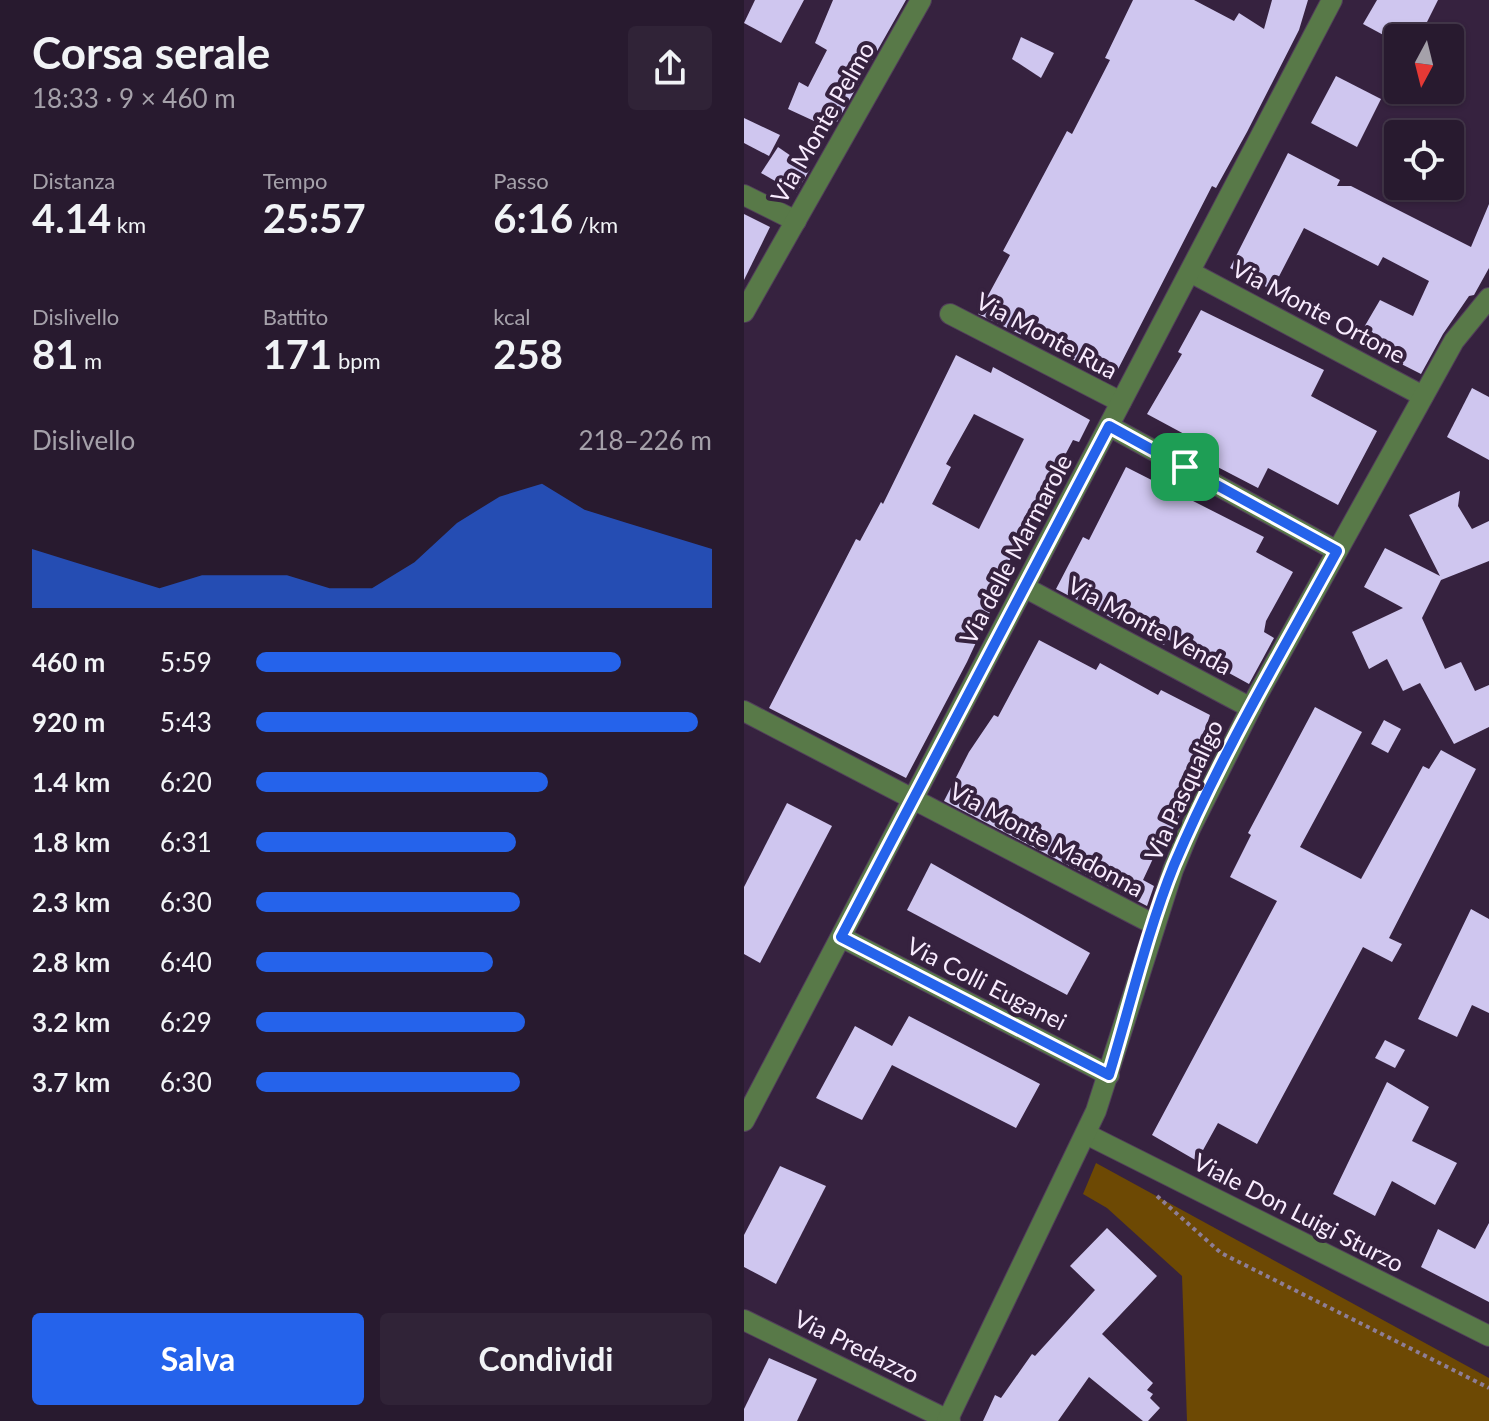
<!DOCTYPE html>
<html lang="it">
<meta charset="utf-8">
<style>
:root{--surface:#281a2f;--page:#302337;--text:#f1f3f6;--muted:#a5a1aa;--line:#44384b;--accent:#2563eb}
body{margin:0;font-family:Lato,sans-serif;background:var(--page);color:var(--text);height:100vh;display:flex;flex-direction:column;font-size:30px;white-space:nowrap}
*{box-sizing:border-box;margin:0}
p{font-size:26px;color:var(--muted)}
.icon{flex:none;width:44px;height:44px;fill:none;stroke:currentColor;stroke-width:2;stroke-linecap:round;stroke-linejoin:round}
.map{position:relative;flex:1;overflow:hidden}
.drawer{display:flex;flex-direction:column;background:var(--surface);width:744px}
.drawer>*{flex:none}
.needle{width:52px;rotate:187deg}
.fabs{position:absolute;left:640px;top:24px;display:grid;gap:16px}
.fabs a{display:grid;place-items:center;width:80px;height:80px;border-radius:8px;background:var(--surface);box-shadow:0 2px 6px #0004,0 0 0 2px var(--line);font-size:40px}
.pin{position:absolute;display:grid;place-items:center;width:68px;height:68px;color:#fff;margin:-34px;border-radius:16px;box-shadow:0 4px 12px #0006}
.round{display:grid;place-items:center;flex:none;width:84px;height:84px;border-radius:8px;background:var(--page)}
.head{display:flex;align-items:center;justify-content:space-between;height:136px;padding:0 32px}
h1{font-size:44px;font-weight:700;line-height:60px}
.figures{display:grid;grid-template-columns:repeat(3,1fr);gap:12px;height:136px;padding:8px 32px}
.figures div{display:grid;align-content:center}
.figures b{font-size:40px;font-weight:700}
.figures small{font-size:22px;font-weight:400}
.figures p{font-size:22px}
.chart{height:224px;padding:16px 32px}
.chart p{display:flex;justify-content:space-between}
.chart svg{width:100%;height:144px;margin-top:8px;fill:var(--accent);opacity:.7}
.action{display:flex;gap:16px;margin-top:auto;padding:16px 32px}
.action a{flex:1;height:92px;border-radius:8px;background:var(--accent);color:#fff;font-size:32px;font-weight:700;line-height:92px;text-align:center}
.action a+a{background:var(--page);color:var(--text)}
ul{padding:0 32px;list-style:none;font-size:26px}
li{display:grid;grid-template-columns:128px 96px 1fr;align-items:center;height:60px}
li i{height:20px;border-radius:10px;background:var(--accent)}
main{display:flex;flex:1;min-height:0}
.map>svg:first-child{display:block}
</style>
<main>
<section class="drawer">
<div class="head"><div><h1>Corsa serale</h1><p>18:33 · 9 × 460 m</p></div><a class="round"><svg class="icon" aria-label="share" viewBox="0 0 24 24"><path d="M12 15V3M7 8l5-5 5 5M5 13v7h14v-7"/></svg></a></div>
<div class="figures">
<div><p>Distanza</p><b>4.14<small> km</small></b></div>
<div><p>Tempo</p><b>25:57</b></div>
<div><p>Passo</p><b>6:16<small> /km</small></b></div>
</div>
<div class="figures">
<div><p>Dislivello</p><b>81<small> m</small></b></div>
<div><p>Battito</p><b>171<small> bpm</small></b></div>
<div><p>kcal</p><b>258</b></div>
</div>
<div class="chart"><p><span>Dislivello</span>218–226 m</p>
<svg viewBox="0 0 160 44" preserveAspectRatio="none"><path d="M0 44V26L10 30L20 34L30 38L40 34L50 34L60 34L70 38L80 38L90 30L100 18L110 10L120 6L130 14L140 18L150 22L160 26V44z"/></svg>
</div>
<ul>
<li><b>460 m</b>5:59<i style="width:80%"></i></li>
<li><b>920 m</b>5:43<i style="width:97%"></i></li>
<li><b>1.4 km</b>6:20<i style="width:64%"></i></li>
<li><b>1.8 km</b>6:31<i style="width:57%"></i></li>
<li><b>2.3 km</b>6:30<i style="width:58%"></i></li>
<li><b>2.8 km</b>6:40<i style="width:52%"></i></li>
<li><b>3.2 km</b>6:29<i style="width:59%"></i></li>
<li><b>3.7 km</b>6:30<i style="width:58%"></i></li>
</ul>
<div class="action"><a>Salva</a><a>Condividi</a></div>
</section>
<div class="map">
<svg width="745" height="1421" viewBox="0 0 745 1421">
<rect width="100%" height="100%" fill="#36223f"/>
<path fill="#6d4904" d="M352 1163 745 1378V1421H443L438 1276 363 1208 339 1194Z"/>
<g fill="#cfc6ef" fill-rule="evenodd">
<path d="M11 0H60L37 43 0 23Z"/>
<path d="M89 0H162L93 122 75 112 70 121 44 109 55 82 64 87 83 50 71 43Z"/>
<path d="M389 0H450L490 21 495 13 520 29 528 0H564L555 30 503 132 472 188 468 186 369 379 234 314 266 255 259 251 323 131 328 134 366 60 361 58Z"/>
<path d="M633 0H694L675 38H645L619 24Z"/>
<path d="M277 37 310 53 297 78 268 59Z"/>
<path d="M592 76 637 99 613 147 567 123Z"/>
<path d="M0 118 36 135 25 156 0 143Z"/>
<path d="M34 147 66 169 52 193 17 173Z"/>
<path d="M544 153 596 180 593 186H607L727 247 745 204V268L730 295 725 296 699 334 677 374 612 341 636 300 669 316 685 281 639 257 634 266 560 228 528 290 486 268Z"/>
<path d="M0 214 26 227 0 280Z"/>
<path d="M457 310 580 370 567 396 633 431 594 505 524 468 514 488 462 461 468 449 403 414 438 354 434 352Z"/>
<path d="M212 355 247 373 249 367 346 420 335 442 329 440 242 605 248 608 223 662 162 778 25 708 112 539 116 541 137 502 139 504ZM230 414 280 439 235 529 188 504 207 467 202 464Z"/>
<path d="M728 388 745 397V460L703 437Z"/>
<path d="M382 467 520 537 512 552 549 572 522 621 520 632 530 638 505 684 423 639 420 645 312 589 339 537 345 540Z"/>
<path d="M716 491 714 506 728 529 745 521V561L697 580 678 618 701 669 717 662 731 691 745 685V727L710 744 676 683 659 691 643 659 625 669 608 632 659 608 620 587 641 548 696 576 665 515Z"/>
<path d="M295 640 352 670 356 663 414 695 417 690 466 715 463 724 470 728 467 736 474 740 425 837 420 835 399 880 410 886 403 906 200 801 225 752 250 715 254 717Z"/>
<path d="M571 707 618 732 556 847 617 879 679 766 685 769 697 750 732 769 645 938 658 944 648 962 619 947 513 1144 474 1123 453 1161 408 1135 533 901 486 877 507 835 504 833Z"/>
<path d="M640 720 657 729 644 753 627 744Z"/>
<path d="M43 803 88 826 16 963 0 954V887Z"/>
<path d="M187 863 346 953 323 995 163 910Z"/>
<path d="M727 909 745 919V1013L728 1005 713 1037 674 1019Z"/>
<path d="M165 1016 296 1084 272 1128 148 1065 118 1120 72 1098 111 1026 148 1046Z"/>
<path d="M641 1040 661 1050 651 1068 631 1058Z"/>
<path d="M643 1082 685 1107 668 1141 713 1163 691 1205 648 1181 631 1216 589 1194Z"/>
<path d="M36 1166 82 1186 32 1284 0 1267V1235Z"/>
<path d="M745 1223V1302L677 1267 694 1229 731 1249Z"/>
<path d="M363 1228 413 1276 358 1334 409 1383 403 1390 409 1394 406 1398 416 1408 404 1421H399L345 1377 314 1421H239L251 1395 257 1398 288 1354 291 1356 351 1290 326 1266Z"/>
<path d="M25 1358 73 1379 53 1421H0V1409Z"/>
</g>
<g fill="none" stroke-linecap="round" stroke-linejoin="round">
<defs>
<g id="minor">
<path d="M0 195 52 221"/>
<path d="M446 272 679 396"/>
<path d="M0 312 177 0"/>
<path d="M206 314 377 402"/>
<path d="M365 426 593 551"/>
<path d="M280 587 507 708"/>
<path d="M0 711 411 925"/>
<path d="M97 937 365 1075"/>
<path d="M0 1121 588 0"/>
<path d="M342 1134 745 1336"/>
<path d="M0 1320 206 1421"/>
<path d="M203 1421 352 1111 429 870 446 829 514 694 710 341 745 298"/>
</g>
</defs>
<use href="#minor" stroke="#513e5a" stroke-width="22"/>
<path stroke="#8e7e96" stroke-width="4" stroke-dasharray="4 4" stroke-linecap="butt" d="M413 1196 477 1253 745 1388"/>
<use href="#minor" stroke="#587948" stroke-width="20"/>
</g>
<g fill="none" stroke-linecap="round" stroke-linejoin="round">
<defs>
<path id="route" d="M365 426 593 551C537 654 476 756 430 865 403 932 386 1006 365 1075L97 937Z"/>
</defs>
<use href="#route" stroke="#fff" stroke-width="16"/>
<use href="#route" stroke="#2563eb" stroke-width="10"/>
</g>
<g text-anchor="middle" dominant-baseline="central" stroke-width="8" stroke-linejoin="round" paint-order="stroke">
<g font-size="24" fill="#f8ebfe" stroke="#36223f">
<text transform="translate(78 122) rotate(-60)">Via Monte Pelmo</text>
<text transform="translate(575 311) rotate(28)">Via Monte Ortone</text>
<text transform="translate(303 335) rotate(28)">Via Monte Rua</text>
<text transform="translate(271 549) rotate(-62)">Via delle Marmarole</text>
<text transform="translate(406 625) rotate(28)">Via Monte Venda</text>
<text transform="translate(439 790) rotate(-65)">Via Pasqualigo</text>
<text transform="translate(303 839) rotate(28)">Via Monte Madonna</text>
<text transform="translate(243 983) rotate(27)">Via Colli Euganei</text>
<text transform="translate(555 1212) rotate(27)">Viale Don Luigi Sturzo</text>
<text transform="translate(113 1346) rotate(26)">Via Predazzo</text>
</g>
</g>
</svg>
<div class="fabs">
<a><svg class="needle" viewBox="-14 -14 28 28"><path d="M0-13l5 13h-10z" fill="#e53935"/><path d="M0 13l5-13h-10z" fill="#a5a1aa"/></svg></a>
<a><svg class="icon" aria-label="locate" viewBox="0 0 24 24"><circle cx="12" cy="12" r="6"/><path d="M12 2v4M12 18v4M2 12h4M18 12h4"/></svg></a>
</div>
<div class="pin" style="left:441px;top:467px;background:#1e9e55"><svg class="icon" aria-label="arrive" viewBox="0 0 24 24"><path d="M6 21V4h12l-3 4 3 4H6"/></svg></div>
</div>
</main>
